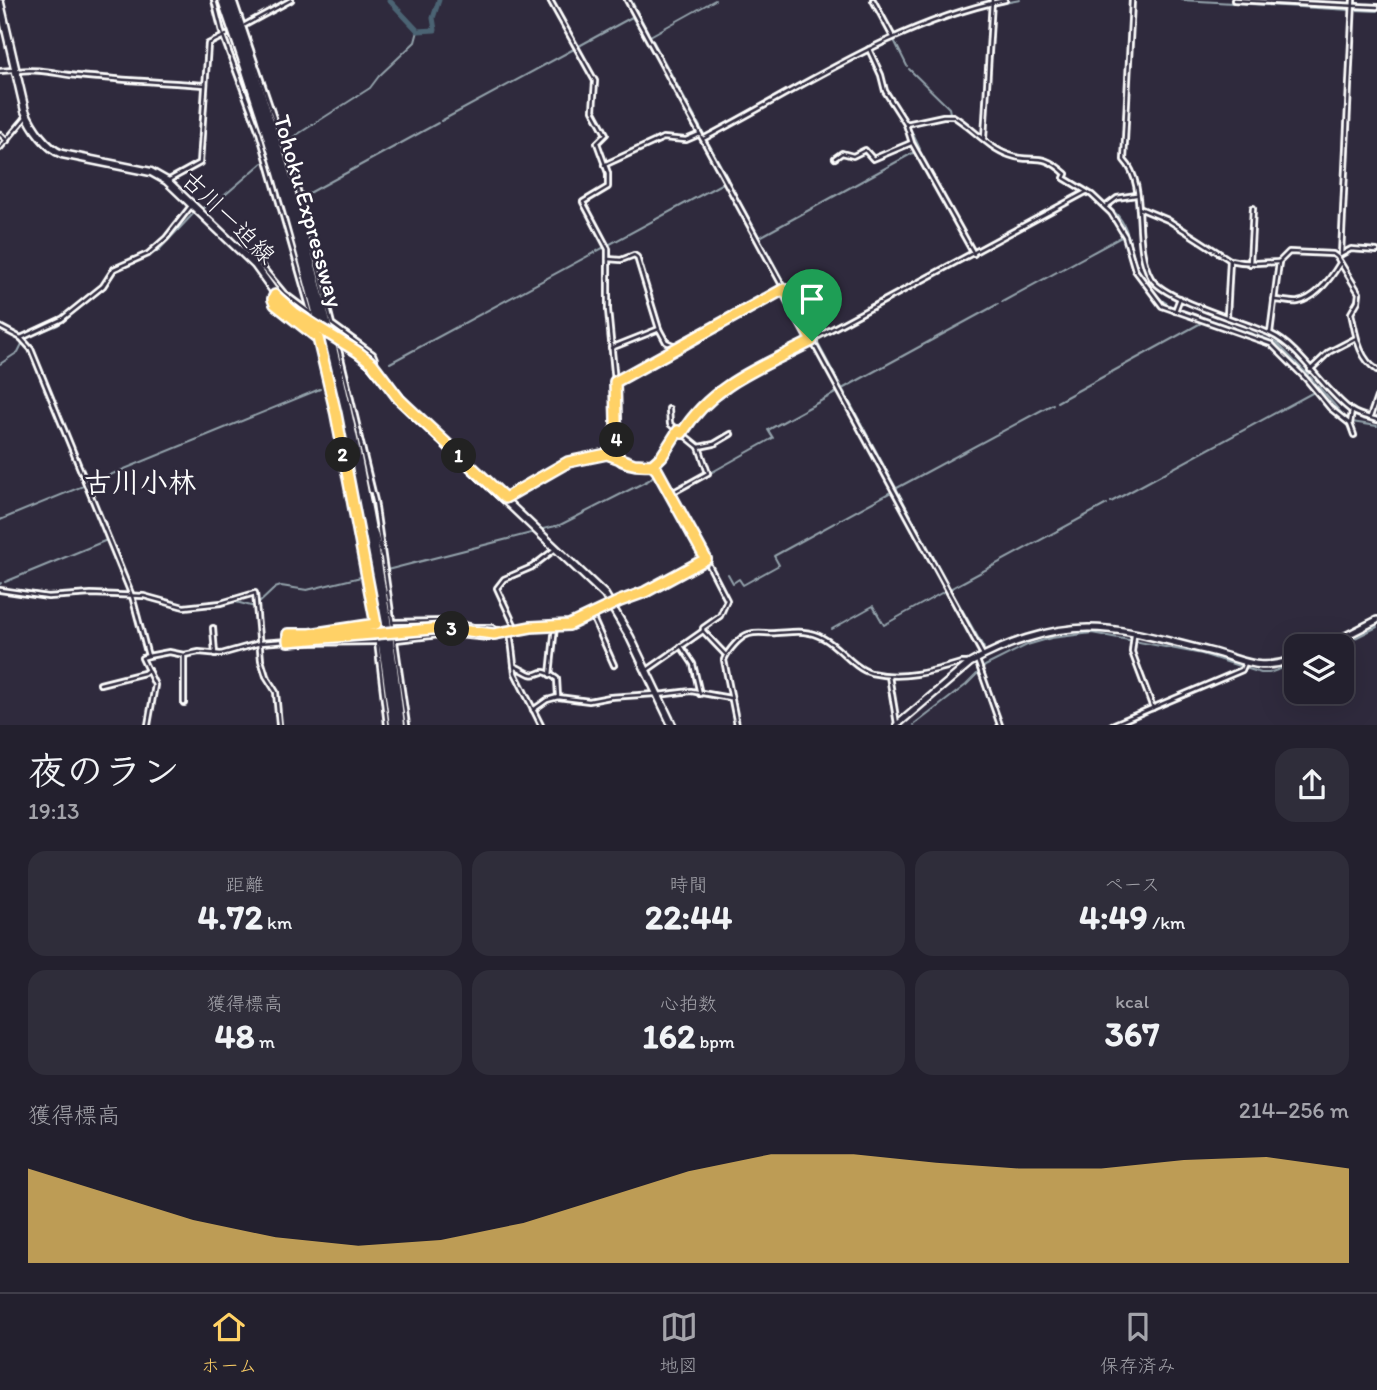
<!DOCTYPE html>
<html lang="ja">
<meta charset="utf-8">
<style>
:root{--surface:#23202e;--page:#2f2d3a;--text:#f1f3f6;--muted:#a3a3aa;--line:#403e4a;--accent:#ffd166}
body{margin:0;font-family:Itim,"Klee One",sans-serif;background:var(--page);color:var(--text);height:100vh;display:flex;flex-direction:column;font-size:26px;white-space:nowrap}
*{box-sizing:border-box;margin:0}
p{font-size:23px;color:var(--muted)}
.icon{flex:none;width:38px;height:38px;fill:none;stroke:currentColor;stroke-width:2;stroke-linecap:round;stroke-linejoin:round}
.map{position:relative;height:725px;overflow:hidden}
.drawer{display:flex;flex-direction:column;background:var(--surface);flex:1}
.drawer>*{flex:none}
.controls{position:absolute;left:1284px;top:634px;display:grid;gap:14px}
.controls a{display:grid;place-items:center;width:70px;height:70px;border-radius:14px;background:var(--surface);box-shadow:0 7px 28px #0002,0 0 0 2px var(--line);font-size:35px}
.pin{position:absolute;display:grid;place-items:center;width:60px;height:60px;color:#fff;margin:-72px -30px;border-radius:50% 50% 50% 0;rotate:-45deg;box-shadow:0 0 7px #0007}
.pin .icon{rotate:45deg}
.km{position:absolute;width:35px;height:35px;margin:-18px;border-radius:50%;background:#222;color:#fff;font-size:19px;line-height:35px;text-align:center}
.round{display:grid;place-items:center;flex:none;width:74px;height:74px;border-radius:21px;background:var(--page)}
.head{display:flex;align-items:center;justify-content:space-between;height:119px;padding:0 28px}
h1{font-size:38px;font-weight:700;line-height:52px}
.figures{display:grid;grid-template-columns:repeat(3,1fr);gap:10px;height:119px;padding:7px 28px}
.figures div{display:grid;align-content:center;border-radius:18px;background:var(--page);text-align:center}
.figures b{font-size:35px;font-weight:700}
.figures small{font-size:19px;font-weight:400}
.figures p{font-size:19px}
.chart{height:196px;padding:14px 28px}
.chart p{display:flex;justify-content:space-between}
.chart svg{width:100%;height:126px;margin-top:7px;fill:var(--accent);opacity:.7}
.tabs{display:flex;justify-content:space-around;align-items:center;height:98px;border-top:2px solid var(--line);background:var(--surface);font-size:19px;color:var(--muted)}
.tabs a{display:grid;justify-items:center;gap:4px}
.tabs .on{color:var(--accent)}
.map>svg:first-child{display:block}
</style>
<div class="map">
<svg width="1377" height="725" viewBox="0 0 1377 725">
<rect width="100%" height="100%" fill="#2f2a3d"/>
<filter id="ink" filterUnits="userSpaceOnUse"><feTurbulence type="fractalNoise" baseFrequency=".0143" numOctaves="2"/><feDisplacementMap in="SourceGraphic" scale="14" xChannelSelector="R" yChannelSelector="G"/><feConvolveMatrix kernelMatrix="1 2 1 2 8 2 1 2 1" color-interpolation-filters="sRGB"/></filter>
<g filter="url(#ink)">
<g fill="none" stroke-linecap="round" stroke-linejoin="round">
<g stroke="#93a2ab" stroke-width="2">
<path d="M631 0 648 32"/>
<path d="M1182 0 1350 10"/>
<path d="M994 5 1020 0"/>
<path d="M1355 10 1377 11"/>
<path d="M962 13 989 6"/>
<path d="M650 36 715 0"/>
<path d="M898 38 894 40 907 66"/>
<path d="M652 39 704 134"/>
<path d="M579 46 632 17 645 38"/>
<path d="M909 69 949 108 950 113"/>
<path d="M441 121 574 49"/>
<path d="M910 126 946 117 954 118"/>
<path d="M284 143 370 88 379 76 415 42 418 31"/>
<path d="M709 144 728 179"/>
<path d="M1001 153 1016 158"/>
<path d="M1045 162 1063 174"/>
<path d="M1066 177 1106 204"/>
<path d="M728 180 812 333"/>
<path d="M302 197 438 123"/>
<path d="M1109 207C1131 224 1128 244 1137 266 1144 282 1159 302 1174 307"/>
<path d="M200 209 218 201 262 163"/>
<path d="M1044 213 1083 192"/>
<path d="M760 237 920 149 911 130"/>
<path d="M1002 302 1123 236"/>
<path d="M1178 309 1259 336"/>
<path d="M1262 337 1278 344 1308 375"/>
<path d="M817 342 948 584"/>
<path d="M390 363 723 183"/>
<path d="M0 364 18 352 25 338 58 325 105 288 116 271 158 251 195 212"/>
<path d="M1310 377 1344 416"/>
<path d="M842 389 998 304"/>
<path d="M1057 402 1201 323"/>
<path d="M1352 422 1377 426"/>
<path d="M897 488 1053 404"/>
<path d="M673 494 773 438 768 430 837 392"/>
<path d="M1111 502 1314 392"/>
<path d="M0 520 320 389"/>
<path d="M543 529 560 525 649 480C665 466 673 443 684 425 705 392 732 381 765 364"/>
<path d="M387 570 535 532"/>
<path d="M728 574 733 583 739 579 743 585 779 565 774 556 891 492"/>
<path d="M5 582 107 540 110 546"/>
<path d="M0 584 1 583"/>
<path d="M950 589 1107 504"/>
<path d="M952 592 984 648"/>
<path d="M135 598 154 600 181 609 236 602 255 607 275 588 281 586 307 590 365 576"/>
<path d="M832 629 873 606 884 625 945 591"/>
<path d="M1339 646 1377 627"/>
<path d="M914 725 966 685 985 666 1027 645 1051 638 1092 633 1202 654 1261 673H1269L1297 663"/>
</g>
<path stroke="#4b6473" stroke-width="5" d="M389 0 418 31 435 30 433 18 439 0"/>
<defs>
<g id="street">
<path d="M214 0 223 36 259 132 318 338"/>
<path d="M234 0 296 183 332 324 373 354 375 359 372 363"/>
<path d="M550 0 595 81 593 110 606 134 597 143 608 173V187L583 202 608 249V310L615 382 617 457"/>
<path d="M627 0 983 655"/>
<path d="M873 0 893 37"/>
<path d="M1132 0 1124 160C1149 186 1131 243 1151 278 1164 300 1245 322 1271 334 1300 347 1324 391 1352 411 1360 416 1369 417 1377 420"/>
<path d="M1234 0 1377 7"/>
<path d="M245 25 291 0"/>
<path d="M869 49 881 75 885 91 906 124 912 143 974 254"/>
<path d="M0 71 13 70"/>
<path d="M18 71C37 68 58 74 78 76 120 80 163 82 205 85"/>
<path d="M906 124 943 116H953C972 127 988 148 1009 155 1034 165 1039 149 1066 174L1064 178 1092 195 1111 213 1125 236 1135 270 1162 306 1271 344 1306 379 1330 408 1350 424 1352 411"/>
<path d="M0 134 7 141"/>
<path d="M984 138 992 0"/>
<path d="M703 139C801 88 895 23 1005 0"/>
<path d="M0 148 27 116"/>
<path d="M835 158 842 153 853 156 865 150 873 159 911 143"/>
<path d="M604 165 663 138 686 140 700 134"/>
<path d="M169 180 200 163 208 44 226 35"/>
<path d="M1105 207 1117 198 1136 195"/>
<path d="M1139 208 1168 220 1230 260C1247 264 1262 263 1279 262L1289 252 1333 254 1337 257 1359 293 1358 301 1351 313C1356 334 1358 358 1377 370"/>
<path d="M1341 254 1353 0"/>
<path d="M1340 255 1351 249 1377 251"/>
<path d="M251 257 260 264 284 293 312 314"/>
<path d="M608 259 621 260 634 255 637 257 659 329 666 342 677 347"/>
<path d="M1250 264 1253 208"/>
<path d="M275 295 273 299 275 305 318 338 336 414 375 624 310 634H288V641L291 643 378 642"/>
<path d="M1274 300C1281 300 1290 303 1298 302 1317 298 1331 278 1340 263"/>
<path d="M1175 311 1180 298"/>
<path d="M1227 316 1230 260"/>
<path d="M0 327 21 338 31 349 132 596 148 656 169 652 184 655 199 652 221 654 260 643 372 635"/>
<path d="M1270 333 1279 262"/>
<path d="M21 338 62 319 103 286 114 269 148 254 166 238 191 206"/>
<path d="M337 341 359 433"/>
<path d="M611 348 659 329"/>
<path d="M1310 370 1329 352 1356 338"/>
<path d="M615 382 784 289"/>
<path d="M669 409 670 424 678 431"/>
<path d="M1370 417 1377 397"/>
<path d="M1350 424 1354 435"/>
<path d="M683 434 699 447 714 444 731 434"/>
<path d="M359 435 375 501 407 725"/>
<path d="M360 440 371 491"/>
<path d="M670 494 708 473 699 447"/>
<path d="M505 498 568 462 607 454 634 464 652 465 662 456 678 431 682 433 698 411 724 387 1086 192"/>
<path d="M375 530 382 556"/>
<path d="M0 590 48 597 91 594 144 596 184 607 221 603 255 593 261 660 266 676 276 692 279 725"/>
<path d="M592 616 614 665"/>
<path d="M392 622 448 621 473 627H492L498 632 489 638 448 634 396 640"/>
<path d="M375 624 387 725"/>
<path d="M213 628 215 654"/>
<path d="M516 629 497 588 504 579 532 567 554 550"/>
<path d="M510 631 515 673 541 725"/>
<path d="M703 631 725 654"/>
<path d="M399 632 444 628 494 634 532 627 569 625 620 601 645 592 706 559"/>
<path d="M1134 635 1132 652 1153 708"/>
<path d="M681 646 693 664 700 694"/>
<path d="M148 656 142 658 155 685 148 725"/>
<path d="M977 660 1000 725"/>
<path d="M514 666C520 668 525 672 530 674 543 677 538 665 557 679L558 697"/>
<path d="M646 671 703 631V628L720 616 727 600 683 515 652 465"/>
<path d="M550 675 555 626"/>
<path d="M889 676 897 724"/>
<path d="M100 684 144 673 148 670"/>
<path d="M658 695 691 691 730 698"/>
<path d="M184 703V655"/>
<path d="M533 710 547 700 558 697 589 701 610 697 655 694"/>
<path d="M737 725 724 660C727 652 740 636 749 634 758 631 767 634 776 633 793 632 807 629 823 638 840 647 853 668 871 673 902 680 931 672 961 663H969"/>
<path d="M1112 725 1242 670 1245 663"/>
</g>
<g id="secondary">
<path d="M1326 646 1377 620"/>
<path d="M897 725 970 663C1004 644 1048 628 1088 628 1128 628 1170 642 1209 651 1246 660 1257 673 1297 658"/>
</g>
<g id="primary">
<path d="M0 3 25 111C32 127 46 148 62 154L151 172 167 181 255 265 281 301 309 322"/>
<path d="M342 342C377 362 386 386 413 413L605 595 630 637 672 725"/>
</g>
<g id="highway">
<path d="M223 0C306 235 363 477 394 725"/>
<path d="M229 0C311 235 372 477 400 725"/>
</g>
</defs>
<use href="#street" stroke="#fff" stroke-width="8"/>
<use href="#secondary" stroke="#fff" stroke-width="10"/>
<use href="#primary" stroke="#fff" stroke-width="11"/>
<use href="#highway" stroke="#fff" stroke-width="13"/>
<use href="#street" stroke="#2f2a3d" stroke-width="2.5"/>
<use href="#secondary" stroke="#2f2a3d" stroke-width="5"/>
<use href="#primary" stroke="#2f2a3d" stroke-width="6"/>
<use href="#highway" stroke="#2f2a3d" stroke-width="8"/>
<defs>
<path id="street-bridge" d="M372 635 399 632"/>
<path id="primary-bridge" d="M309 322 342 342"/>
</defs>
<use href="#street-bridge" stroke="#fff" stroke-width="8" stroke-linecap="butt"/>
<use href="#primary-bridge" stroke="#fff" stroke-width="11" stroke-linecap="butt"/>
<use href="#street-bridge" stroke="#2f2a3d" stroke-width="2.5"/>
<use href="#primary-bridge" stroke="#2f2a3d" stroke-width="6"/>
</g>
</g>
<g fill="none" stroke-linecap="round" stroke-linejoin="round" filter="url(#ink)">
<defs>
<path id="route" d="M812 341C762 367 712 384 682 433L678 431 662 456 652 465 634 464 607 454 568 462 505 498 399 399 372 363 358 352 295 313 275 295 273 299 275 304 318 338 336 414 376 624 310 634H288V641L444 628 494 634 531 627 569 625 620 601 645 592 706 559 657 470 652 465C639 466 626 465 617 457L615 382 784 289 812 341"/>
</defs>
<use href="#route" stroke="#fff" stroke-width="14"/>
<use href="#route" stroke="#ffd166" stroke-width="9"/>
</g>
<g text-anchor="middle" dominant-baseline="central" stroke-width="5" stroke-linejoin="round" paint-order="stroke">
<g font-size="24" fill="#fff" stroke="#2f2a3d">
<text transform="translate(309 211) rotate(74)">Tohoku Expressway</text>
<text transform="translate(229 217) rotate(45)">古川一迫線</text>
</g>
<g font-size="28" font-weight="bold" fill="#fff" stroke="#2f2a3d">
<text x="140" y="482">古川小林</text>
</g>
</g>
</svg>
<div class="controls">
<a><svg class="icon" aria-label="layers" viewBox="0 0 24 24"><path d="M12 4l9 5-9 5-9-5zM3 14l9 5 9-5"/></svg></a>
</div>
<div class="pin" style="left:812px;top:341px;background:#1e9e55"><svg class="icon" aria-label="arrive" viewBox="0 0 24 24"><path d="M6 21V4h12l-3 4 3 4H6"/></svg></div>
<b class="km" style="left:459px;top:456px">1</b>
<b class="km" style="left:343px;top:455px">2</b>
<b class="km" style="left:452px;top:629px">3</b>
<b class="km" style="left:617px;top:440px">4</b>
</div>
<section class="drawer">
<div class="head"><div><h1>夜のラン</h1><p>19:13</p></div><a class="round"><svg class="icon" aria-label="share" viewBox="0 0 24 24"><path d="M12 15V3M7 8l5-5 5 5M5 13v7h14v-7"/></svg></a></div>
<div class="figures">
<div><p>距離</p><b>4.72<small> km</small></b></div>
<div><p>時間</p><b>22:44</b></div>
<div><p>ペース</p><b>4:49<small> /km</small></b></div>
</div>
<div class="figures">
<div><p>獲得標高</p><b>48<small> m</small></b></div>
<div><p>心拍数</p><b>162<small> bpm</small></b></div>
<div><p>kcal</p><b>367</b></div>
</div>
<div class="chart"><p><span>獲得標高</span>214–256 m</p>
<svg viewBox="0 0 160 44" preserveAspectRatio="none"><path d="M0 44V11L10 20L20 29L30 35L40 38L50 36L60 30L70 21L80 12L90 6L100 6L110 9L120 11L130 11L140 8L150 7L160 11V44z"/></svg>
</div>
</section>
<nav class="tabs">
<a class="on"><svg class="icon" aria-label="home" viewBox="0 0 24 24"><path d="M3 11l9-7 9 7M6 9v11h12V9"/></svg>ホーム</a>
<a><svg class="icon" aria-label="map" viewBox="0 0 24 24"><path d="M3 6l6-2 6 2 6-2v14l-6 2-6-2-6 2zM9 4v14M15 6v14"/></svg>地図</a>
<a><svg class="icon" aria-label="saved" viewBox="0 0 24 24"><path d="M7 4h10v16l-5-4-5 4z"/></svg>保存済み</a>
</nav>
